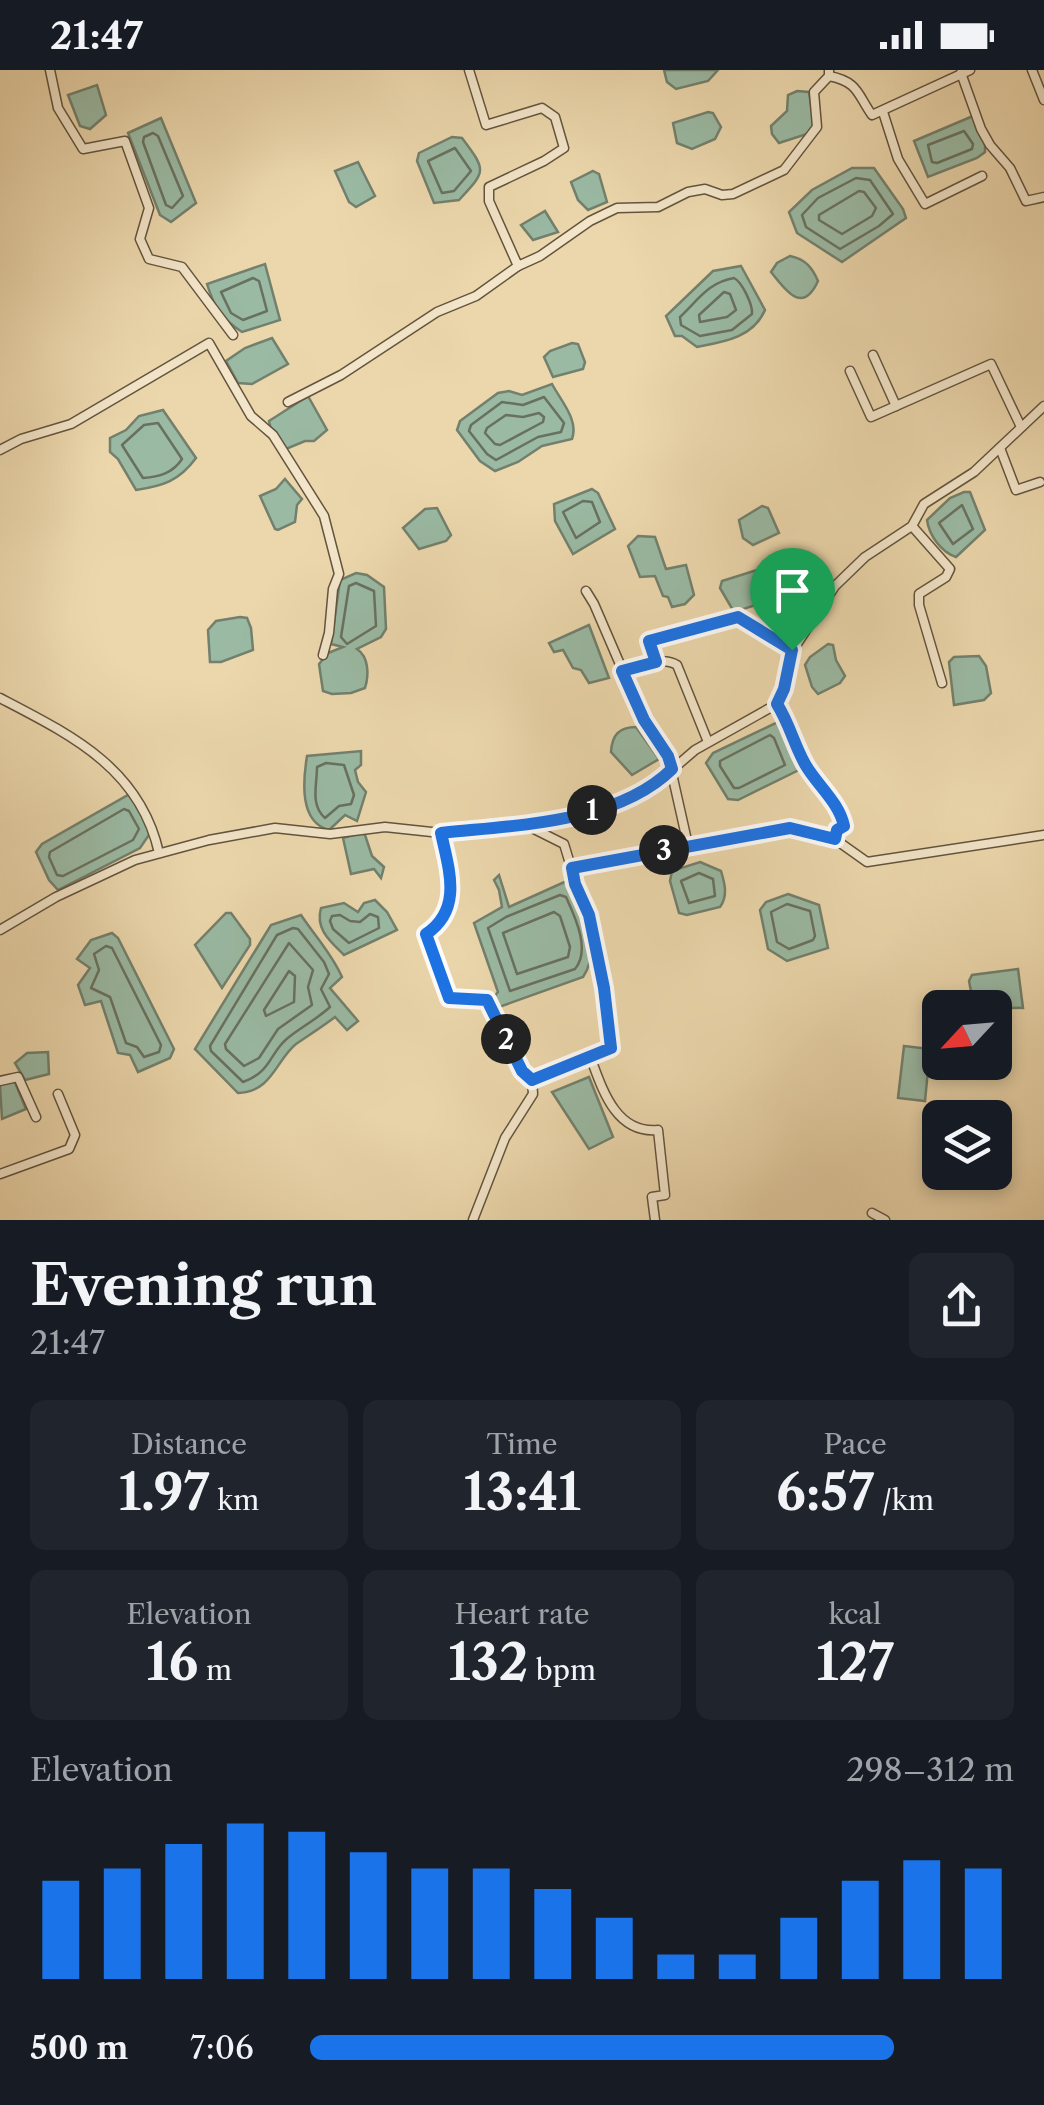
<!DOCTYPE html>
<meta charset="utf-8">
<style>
:root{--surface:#171b24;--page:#20242c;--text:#f1f3f6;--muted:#9ea1a6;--accent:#1a73e8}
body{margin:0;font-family:"Libre Caslon Text",serif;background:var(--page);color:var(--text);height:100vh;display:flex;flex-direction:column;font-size:38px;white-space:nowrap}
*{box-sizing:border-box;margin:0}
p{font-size:32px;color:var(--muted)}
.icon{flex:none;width:55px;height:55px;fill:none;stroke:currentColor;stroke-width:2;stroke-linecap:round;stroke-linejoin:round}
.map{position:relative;height:1150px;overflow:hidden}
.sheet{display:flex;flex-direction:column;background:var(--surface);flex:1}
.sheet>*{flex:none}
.needle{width:65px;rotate:244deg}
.controls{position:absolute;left:922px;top:920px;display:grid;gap:20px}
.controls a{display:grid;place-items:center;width:90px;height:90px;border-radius:15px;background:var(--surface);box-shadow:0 5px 15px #0003;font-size:50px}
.pin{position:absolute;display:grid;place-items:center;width:85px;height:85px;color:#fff;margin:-102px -42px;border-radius:50% 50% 50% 0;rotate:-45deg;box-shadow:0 0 10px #0007}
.pin .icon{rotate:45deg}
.km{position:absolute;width:50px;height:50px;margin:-25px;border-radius:50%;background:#222;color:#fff;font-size:28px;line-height:50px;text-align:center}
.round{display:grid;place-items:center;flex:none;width:105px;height:105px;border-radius:15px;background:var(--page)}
.summary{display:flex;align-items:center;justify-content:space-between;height:170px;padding:0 30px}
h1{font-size:55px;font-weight:700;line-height:75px}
.figures{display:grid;grid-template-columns:repeat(3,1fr);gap:15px;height:170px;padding:10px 30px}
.figures div{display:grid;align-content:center;border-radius:15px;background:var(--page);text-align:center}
.figures b{font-size:50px;font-weight:700}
.figures small{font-size:28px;font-weight:400}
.figures p{font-size:28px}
.chart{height:280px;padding:20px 30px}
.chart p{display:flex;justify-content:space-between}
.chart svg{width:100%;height:180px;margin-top:10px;stroke:var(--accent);stroke-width:6}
ul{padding:0 30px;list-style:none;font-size:32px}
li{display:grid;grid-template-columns:160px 120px 1fr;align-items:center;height:75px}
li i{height:25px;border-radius:12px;background:var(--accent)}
.status{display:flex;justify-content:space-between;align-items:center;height:70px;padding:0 50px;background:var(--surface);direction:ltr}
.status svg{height:28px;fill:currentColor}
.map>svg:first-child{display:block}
</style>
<div class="status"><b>21:47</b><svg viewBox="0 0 49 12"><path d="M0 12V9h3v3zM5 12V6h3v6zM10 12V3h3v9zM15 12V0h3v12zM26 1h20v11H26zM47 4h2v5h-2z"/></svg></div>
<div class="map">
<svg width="1044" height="1150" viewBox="0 0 1044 1150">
<rect width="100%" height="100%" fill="#ecd7ac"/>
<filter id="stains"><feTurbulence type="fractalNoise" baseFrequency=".002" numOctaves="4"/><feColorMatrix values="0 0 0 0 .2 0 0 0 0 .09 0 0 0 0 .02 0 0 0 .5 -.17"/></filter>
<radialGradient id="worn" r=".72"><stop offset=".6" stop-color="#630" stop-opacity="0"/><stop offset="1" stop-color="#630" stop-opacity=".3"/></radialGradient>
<g fill="#9abaa4" stroke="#72806d" stroke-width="2.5">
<path d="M664 0H718L708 11 676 19 667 12Z"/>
<path d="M97 15 106 45 90 59 80 56 68 25Z"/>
<path d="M797 21 809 22 814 55 807 64 779 73 772 64 771 56 787 41 788 25Z"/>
<path d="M708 42 713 43 721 57 715 69 692 79 677 73 673 53Z"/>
<path d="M973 46 985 74V82L977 88 928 107 914 71Z"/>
<path d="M161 48 196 133 171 152 160 145 128 63Z"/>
<path d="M452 67 462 68C487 101 486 101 459 130L434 133 417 91 419 83Z"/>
<path d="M358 92 375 126 356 137 349 132 335 101Z"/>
<path d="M852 98H874L903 139 906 148 842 192 797 163 789 142 812 120Z"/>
<path d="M593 101 599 104 607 132 588 140 578 130 571 112Z"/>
<path d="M545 141 558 162 533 170 521 155Z"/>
<path d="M790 186C805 189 812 197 818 211 802 246 785 219 771 202L777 193Z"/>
<path d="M265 194 280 250 242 262C222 249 214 237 207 214Z"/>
<path d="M741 196 765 240C753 268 723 272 697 277L682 266H675L666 246 713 201Z"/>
<path d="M272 268 288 294 252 314 238 313 226 291 245 278Z"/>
<path d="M572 273 578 274 585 292 583 299 553 307 544 287 550 281Z"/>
<path d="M552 314C561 331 579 350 572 369L542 376 518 392 495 401 480 391 457 360 460 351 498 323 509 321 522 325Z"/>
<path d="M308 326 327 360 314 371H305L286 379 271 360 269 351Z"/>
<path d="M163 340 196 388C179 411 163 416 136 420L118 389 110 382V368L126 360 139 346Z"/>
<path d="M285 409 302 429 297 435 295 452 278 460 275 459 260 426 276 419Z"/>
<path d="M592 419 598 423 615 459 573 484 555 451 554 434Z"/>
<path d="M964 422H970L985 460 956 487C941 482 929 465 927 450L950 428Z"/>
<path d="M762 436 768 438 779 463 753 475 743 468 739 450Z"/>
<path d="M437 438 451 465 446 471 419 479 403 458 425 439Z"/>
<path d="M638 466 655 467 666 499 686 495 694 525 685 534 672 537 668 527 663 526 655 506 640 507 628 476Z"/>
<path d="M757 500 771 522 759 534 734 542 720 518 722 511Z"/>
<path d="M356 503 367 505 384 517 386 559 381 567 357 579C369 587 369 605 365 618L351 623 332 624 323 621 319 594 328 583 343 577 331 574 340 510Z"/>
<path d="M240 547 247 548 251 558 253 580 221 592H210L208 560 216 551Z"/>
<path d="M589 555 609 608 589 613 581 600 573 598 563 580 554 582 549 573Z"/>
<path d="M828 574 833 575 836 590 845 606 840 613 818 624 812 617 805 595 810 587Z"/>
<path d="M979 586 986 596 991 623 984 630 954 635 949 592 954 587Z"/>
<path d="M778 652 801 699 738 730 728 729 706 693 713 683Z"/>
<path d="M636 657 659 689 632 705 611 682C612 665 619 657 636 657Z"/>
<path d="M361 681V695L355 700 358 712 366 722 357 751 345 745 329 760C299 752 303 711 307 686Z"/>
<path d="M128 725 133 727 151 762 140 778 58 820 49 810 36 782 42 774Z"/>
<path d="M364 762 372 786 384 797 381 808 374 799 351 804 343 768Z"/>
<path d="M700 792 721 801C725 814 728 826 720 837L687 845 679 843 670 811 672 801Z"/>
<path d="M499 805 509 837 569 810C582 840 603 877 583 907L499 937 493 928 498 922 474 853 502 837 499 820 494 810Z"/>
<path d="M788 824 819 835 828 878 787 891 768 879 760 840 766 832Z"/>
<path d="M375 830 387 842 397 860 344 885C330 871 315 859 321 838L344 833 358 842 364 833Z"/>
<path d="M226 843H231L250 869V875L222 918 195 875Z"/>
<path d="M301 845C315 866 332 884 342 907L330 918 358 951 347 960 335 947C322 957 309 965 296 974 276 990 272 1022 238 1023L195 979 271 855Z"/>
<path d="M112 863 118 868 174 979 170 988 138 1002 130 985 118 983 101 931 85 935 78 915 90 898 77 889 91 870Z"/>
<path d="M1018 899 1023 938 974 937 969 911 972 905Z"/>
<path d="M904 976 930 979 925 1031 898 1028Z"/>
<path d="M48 982 49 1004 25 1010 15 993 27 983Z"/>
<path d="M589 1007 613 1067 589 1079 552 1022Z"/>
<path d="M14 1010 26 1039 2 1049 0 1015Z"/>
</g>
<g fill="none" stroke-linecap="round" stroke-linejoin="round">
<g stroke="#68715f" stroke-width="2.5">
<path d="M964 61 973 74 972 79 937 93 932 92 928 75Z"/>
<path d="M153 63 158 66 183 126 172 138 166 135 143 72 144 67Z"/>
<path d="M455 78 471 101 454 121 442 123 428 91Z"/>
<path d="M856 108 870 110 893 144 879 156 840 179 806 157 802 145 818 128Z"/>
<path d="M859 121 864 122 876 138 872 146 842 164 819 150V145Z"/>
<path d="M253 208 259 211 267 241 243 250 231 243 221 222Z"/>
<path d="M734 208C742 212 753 235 752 244L732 260 700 266 681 255 680 247C698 230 709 212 734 208Z"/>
<path d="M724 222 730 224 736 240 727 247 700 252 699 245Z"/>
<path d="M544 327 564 353 561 362 538 367 496 390 487 384 469 361 471 355 502 332 523 335Z"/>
<path d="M539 343 544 347 543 352 500 375 495 374 485 363 487 358 506 345 523 347Z"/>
<path d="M158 353 182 389C173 403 159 407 143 408L122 375 144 355Z"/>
<path d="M583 431 592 432 600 452 576 468 563 442Z"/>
<path d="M962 435 973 459 953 474 939 453Z"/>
<path d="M356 513 374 521 376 556 347 574 341 567 349 516Z"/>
<path d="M770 665 774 668 785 695 739 718H734L720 696V691Z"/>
<path d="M326 693 344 695 354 725 351 734 339 736 325 748C310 735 317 715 317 697Z"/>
<path d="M124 739 129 741 139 759 133 770 63 806 57 805 49 787 50 782Z"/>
<path d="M699 803 713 809 715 826 689 833 681 811Z"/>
<path d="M560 825 566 827C575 847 591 880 575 899L510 921 488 858 506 847Z"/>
<path d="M787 834 810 841 815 866 813 870 789 879 777 872 771 842Z"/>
<path d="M554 842 560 846 570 877 568 887 517 904 503 863Z"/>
<path d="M370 844 378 847 379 858 349 873 333 859 330 851 332 846 340 845 350 851 360 852Z"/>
<path d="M293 858 298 859 324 892 329 904 321 919 330 937C317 949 303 956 289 967 269 982 273 1001 243 1012L211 981 210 976 277 865Z"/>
<path d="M289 873 313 900 308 917 312 935 278 959 259 988 244 996 226 979 225 974Z"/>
<path d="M106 876 112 878 161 975 159 982 144 987 137 977 126 973 110 927 91 918 99 900 94 884Z"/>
<path d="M289 901 295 906 294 932 266 946 264 940Z"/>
</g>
<defs>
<g id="minor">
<path d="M50 0 58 38 83 79 125 71 149 138 140 169 149 189 182 197 233 265"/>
<path d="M469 0 486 55 542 38 555 47 564 78 544 91 489 117V131L518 196 540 186 590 151 617 138 658 137 688 122 705 119 722 125 733 124 784 100 817 57 814 22 829 6V0"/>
<path d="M1032 0 1044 30"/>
<path d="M961 3 981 59 990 75 1010 98 1026 131 1044 127"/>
<path d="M829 6C859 12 857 24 872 45L970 0"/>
<path d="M883 42 898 89 925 134 982 106"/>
<path d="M873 285 896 336"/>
<path d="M850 301 871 347 991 294 1021 357"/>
<path d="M288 332 341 305 437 242 476 226 518 196"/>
<path d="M1000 378 1016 420 1040 412"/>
<path d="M0 380 21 369 71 354 209 273 251 346 273 365 324 446 339 504 333 519 329 563 323 585"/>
<path d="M912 456 950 499 946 507 919 524V535L942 613"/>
<path d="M586 521 594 534 644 650 668 686 688 775"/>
<path d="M656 593 649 571 727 547C751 546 773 569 793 580"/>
<path d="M622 601C638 597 662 585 677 595L708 672"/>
<path d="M0 628C71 665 140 698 159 783"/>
<path d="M777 634 809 701 832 730 845 754 837 760 835 769"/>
<path d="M528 756 564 774 571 797"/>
<path d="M441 763C449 800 463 839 426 864L449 928 487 929 523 1001 532 1010"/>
<path d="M0 860 56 827 135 790 209 770 275 758 330 764 385 757 441 763 527 756 636 725 659 711 695 680 777 634 784 619 793 580 835 516 865 487 912 456 924 434 974 402 1044 336"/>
<path d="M590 986C602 1018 615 1064 658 1060L665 1125 652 1127 655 1150"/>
<path d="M0 1011 18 1007 36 1047"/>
<path d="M0 1104 69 1079 75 1065 58 1024"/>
<path d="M872 1143 885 1150"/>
<path d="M473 1150 505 1068 533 1024 532 1010 611 977C607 935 600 892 590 850 586 832 575 816 571 797L790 759 829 765 867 792 1044 765"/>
</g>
</defs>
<use href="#minor" stroke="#63543e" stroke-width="11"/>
<use href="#minor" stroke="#f3e5c9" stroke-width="8"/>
</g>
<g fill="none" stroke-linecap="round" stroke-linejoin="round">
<defs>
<path id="route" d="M738 547 792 580 784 619 777 634C789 653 794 674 805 694 817 715 839 732 844 756L837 760 835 769 790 758 572 798 575 814 589 845 604 918 611 978 532 1010 522 1001 487 930 449 928 426 864C463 839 449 800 441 763 514 755 616 754 672 699L668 686 644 650 622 601 656 592 649 571Z"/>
</defs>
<use href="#route" stroke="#fff" stroke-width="20"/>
<use href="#route" stroke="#1a73e8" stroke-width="12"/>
</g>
<rect width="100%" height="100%" filter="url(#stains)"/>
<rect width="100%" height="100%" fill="url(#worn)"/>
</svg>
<div class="controls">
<a><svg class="needle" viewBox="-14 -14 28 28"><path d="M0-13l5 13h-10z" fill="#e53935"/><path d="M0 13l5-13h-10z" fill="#9ea1a6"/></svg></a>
<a><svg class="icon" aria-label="layers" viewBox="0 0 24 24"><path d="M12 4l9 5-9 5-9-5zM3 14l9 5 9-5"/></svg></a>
</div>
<div class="pin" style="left:792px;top:580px;background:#1e9e55"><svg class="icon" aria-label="arrive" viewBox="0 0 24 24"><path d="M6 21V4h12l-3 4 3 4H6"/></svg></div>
<b class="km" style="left:592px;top:740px">1</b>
<b class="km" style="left:506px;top:969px">2</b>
<b class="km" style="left:664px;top:780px">3</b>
</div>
<section class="sheet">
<div class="summary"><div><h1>Evening run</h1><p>21:47</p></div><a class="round"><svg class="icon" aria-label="share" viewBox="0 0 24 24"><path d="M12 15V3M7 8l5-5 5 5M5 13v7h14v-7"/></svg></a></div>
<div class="figures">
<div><p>Distance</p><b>1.97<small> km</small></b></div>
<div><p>Time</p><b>13:41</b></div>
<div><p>Pace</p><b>6:57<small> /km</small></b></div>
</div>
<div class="figures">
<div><p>Elevation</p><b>16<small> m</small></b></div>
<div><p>Heart rate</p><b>132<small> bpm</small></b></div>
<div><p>kcal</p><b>127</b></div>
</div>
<div class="chart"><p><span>Elevation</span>298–312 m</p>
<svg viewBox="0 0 160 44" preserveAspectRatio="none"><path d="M5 44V20M15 44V17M25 44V11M35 44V6M45 44V8M55 44V13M65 44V17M75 44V17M85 44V22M95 44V29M105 44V38M115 44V38M125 44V29M135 44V20M145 44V15M155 44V17"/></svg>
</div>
<ul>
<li><b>500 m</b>7:06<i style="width:83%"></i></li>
</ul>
</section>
